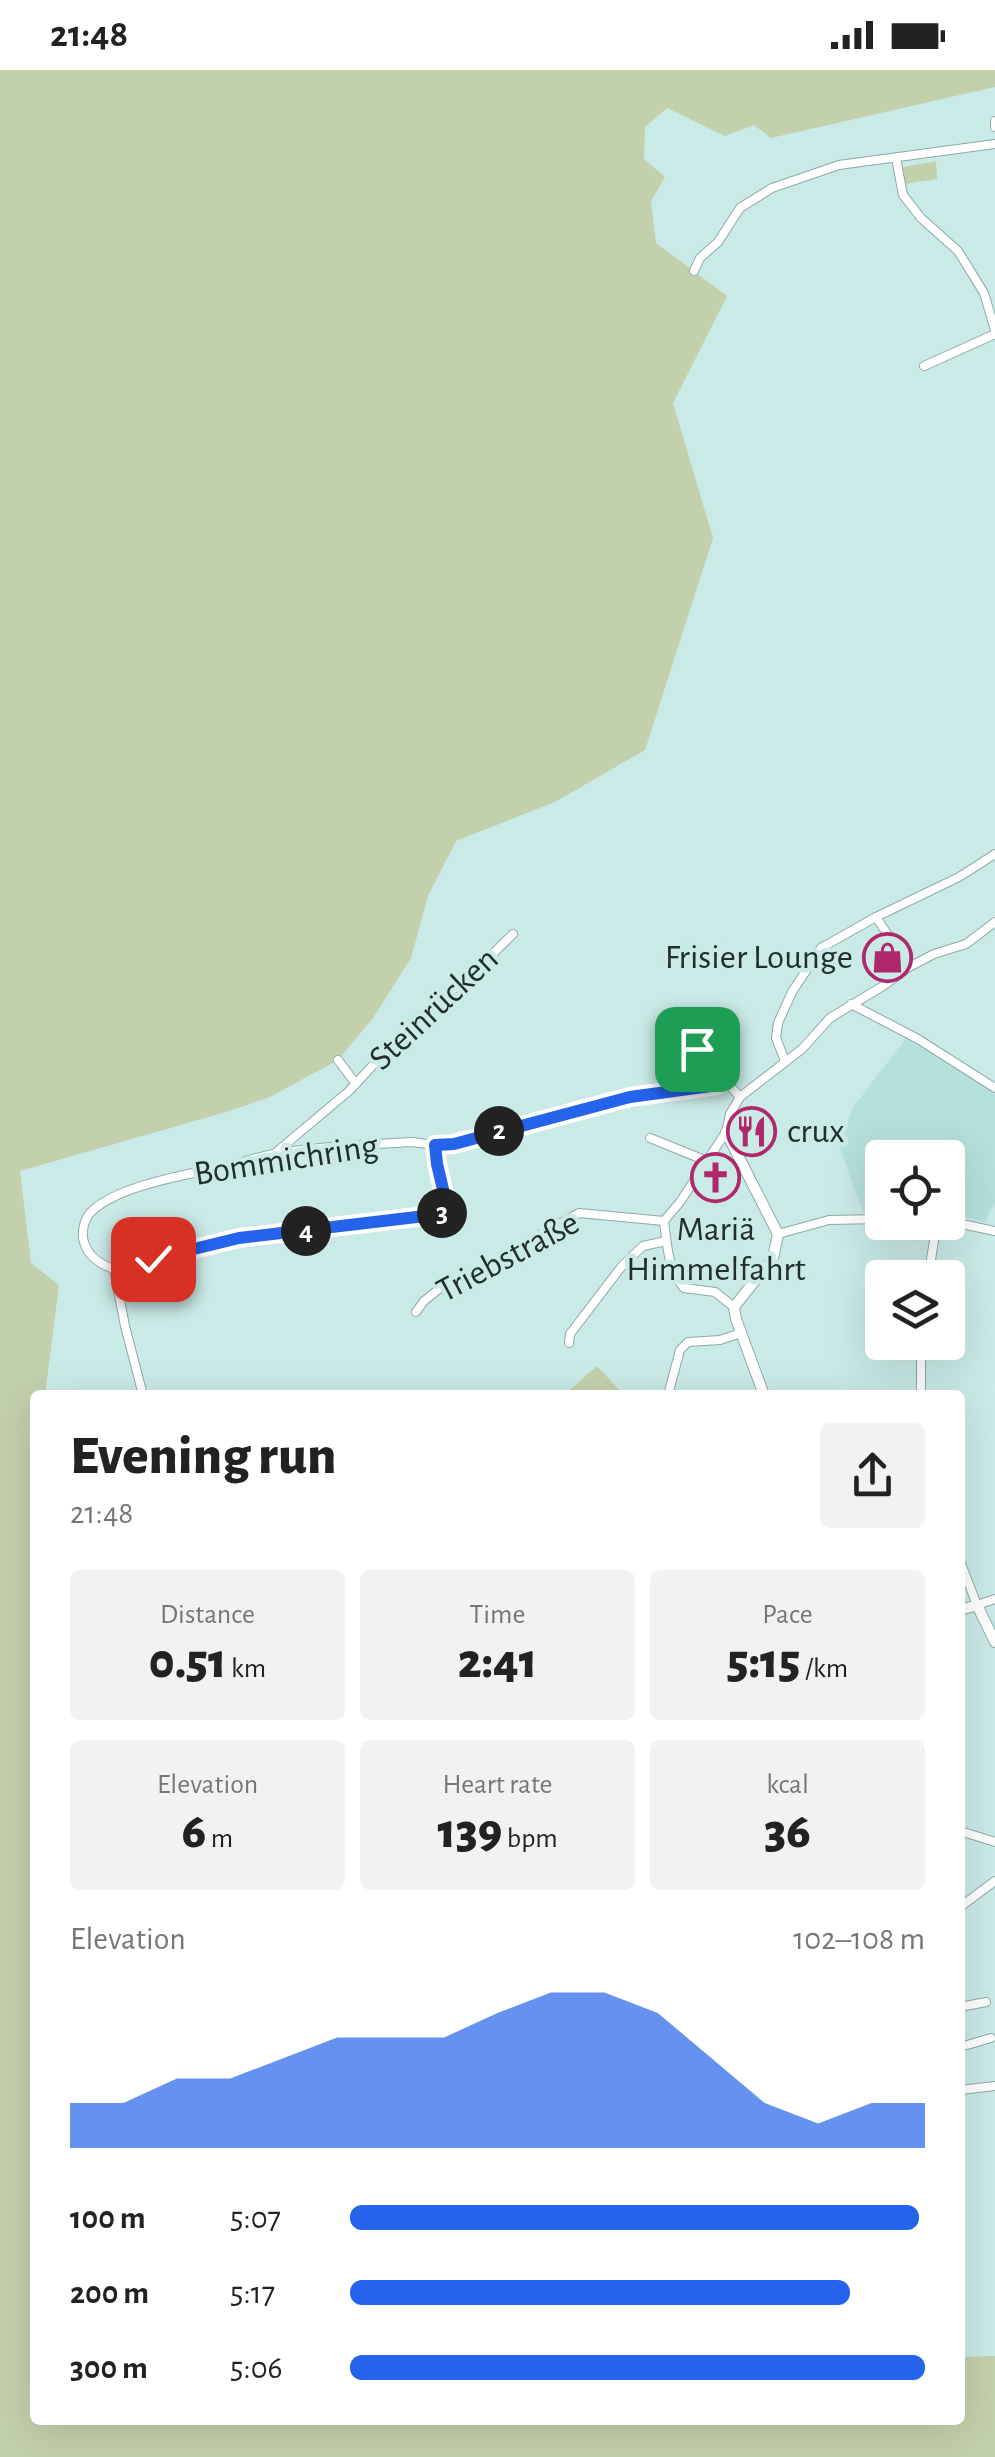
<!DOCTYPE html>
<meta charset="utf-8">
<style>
:root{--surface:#fff;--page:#f2f2f2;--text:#222;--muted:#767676;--accent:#2563eb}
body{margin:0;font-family:"Alegreya Sans",sans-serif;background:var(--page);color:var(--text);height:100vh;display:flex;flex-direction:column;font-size:38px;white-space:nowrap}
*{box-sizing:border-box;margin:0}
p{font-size:32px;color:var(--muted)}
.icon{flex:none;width:55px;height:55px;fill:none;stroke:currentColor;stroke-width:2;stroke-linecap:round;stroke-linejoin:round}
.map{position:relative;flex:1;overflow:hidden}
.side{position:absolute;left:30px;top:1320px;width:935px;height:1035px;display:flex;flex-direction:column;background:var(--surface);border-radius:10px;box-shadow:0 10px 40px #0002}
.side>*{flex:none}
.controls{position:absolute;left:865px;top:1070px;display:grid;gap:20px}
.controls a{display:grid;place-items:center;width:100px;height:100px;border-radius:10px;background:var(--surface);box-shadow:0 10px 40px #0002;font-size:50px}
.pin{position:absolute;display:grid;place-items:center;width:85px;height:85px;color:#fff;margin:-42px;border-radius:20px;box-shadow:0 5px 15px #0006}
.km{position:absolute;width:50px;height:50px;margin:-25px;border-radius:50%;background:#222;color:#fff;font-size:28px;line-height:50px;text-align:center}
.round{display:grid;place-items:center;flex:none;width:105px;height:105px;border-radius:10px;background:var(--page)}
.summary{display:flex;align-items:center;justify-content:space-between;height:170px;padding:0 40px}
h1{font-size:55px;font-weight:800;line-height:75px}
.figures{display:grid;grid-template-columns:repeat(3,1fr);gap:15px;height:170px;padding:10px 40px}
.figures div{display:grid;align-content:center;border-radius:10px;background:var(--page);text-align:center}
.figures b{font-size:50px;font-weight:800}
.figures small{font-size:28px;font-weight:400}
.figures p{font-size:28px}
.chart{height:280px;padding:20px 40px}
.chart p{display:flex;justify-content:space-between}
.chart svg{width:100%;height:180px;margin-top:10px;fill:var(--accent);opacity:.7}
ul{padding:0 40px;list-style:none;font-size:32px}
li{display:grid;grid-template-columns:160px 120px 1fr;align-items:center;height:75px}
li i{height:25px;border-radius:12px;background:var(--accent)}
.status{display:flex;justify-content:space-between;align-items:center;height:70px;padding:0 50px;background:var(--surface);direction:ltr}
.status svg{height:28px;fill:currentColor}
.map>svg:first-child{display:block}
</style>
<div class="status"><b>21:48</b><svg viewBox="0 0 49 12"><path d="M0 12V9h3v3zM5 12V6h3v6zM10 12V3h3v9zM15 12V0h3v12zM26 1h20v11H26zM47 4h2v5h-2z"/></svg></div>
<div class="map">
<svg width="995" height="2387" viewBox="0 0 995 2387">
<rect width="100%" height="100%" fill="#caeae7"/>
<path fill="#b6e0dc" d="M906 968 995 1023V1133L985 1152 948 1143V1088H882V1142H863L840 1078 852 1039Z"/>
<g fill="#c3d0ac">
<path d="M0 0H995V17L771 68 754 55 725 66 667 38 645 57 644 89 665 107 651 131 656 173 727 226 673 333 713 468 645 680 555 732 456 771 428 826 411 888 373 948 338 990 270 1027 226 1042 20 1101 31 1193 59 1215 45 1325H35V2350H960V2287L995 2286V2387H0Z"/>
<path d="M936 91 937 109 905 114 902 100 904 97Z"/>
<path d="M597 1296 624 1325H564Z"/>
</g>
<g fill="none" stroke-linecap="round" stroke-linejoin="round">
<defs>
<g id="minor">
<path d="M995 51V57"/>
<path d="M896 88 903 125 921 148 958 181 984 223 995 260"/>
<path d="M694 201 700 188 718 172 740 138 772 118 839 95 995 74"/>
<path d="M924 296 995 264"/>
<path d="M876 847 909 897"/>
<path d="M851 934 918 969 995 1018"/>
<path d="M697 979 740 1027"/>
<path d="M338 990 356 1014"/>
<path d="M785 991 776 968 778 953 792 922 821 878 876 847 959 807 995 784"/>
<path d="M650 1068 707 1091"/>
<path d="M412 1072 435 1075 437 1094 447 1135 442 1144 239 1168 114 1199C99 1194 86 1185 83 1168 82 1159 85 1147 92 1141 120 1115 186 1105 222 1097 240 1093 257 1087 274 1084 319 1076 366 1075 412 1072Z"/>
<path d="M435 1075 454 1074 631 1027 717 1015 725 1011"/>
<path d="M274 1084 349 1021 412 953 472 904 513 864"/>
<path d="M948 1151 995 1161"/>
<path d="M778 1164 829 1150 882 1149"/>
<path d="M114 1199 125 1256 143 1325"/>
<path d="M928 1208 937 1152"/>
<path d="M734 1237 715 1222 684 1218C668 1199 667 1176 664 1151L680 1132 726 1062 730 1044 740 1027 802 979 830 948 883 916 909 897 934 884 966 874 995 852"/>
<path d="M416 1242 424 1231 444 1215 485 1200 541 1164 579 1143 664 1151"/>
<path d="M569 1273 570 1264 622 1196 643 1176 666 1171"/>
<path d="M668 1325 680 1280 688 1272 720 1270 741 1263"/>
<path d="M921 1325V1272"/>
<path d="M960 1491 977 1535 995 1529"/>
<path d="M960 1761 995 1772"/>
<path d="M960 1837 995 1811"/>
<path d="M960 1937 986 1932"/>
<path d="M960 1977 991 1968"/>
<path d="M960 2020 995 2016"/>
</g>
<g id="tertiary">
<path d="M726 1062 778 1164 773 1188 734 1237 736 1249 764 1325"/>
<path d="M960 1540 977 1535 995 1572"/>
</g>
</defs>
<use href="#minor" stroke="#8caaa8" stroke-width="10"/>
<use href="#tertiary" stroke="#8caaa8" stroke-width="12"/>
<use href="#minor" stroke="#fff" stroke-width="8"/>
<use href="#tertiary" stroke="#fff" stroke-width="10"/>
</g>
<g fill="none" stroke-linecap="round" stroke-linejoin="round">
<defs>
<path id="route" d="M153 1189 239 1168 442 1144 447 1136 437 1094 435 1075 454 1074 630 1027 718 1015 725 1011 697 979"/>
</defs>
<use href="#route" stroke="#fff" stroke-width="20"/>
<use href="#route" stroke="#2563eb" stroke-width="12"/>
</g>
<defs>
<symbol id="shop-ring" viewBox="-11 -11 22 22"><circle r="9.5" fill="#caeae7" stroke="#b0286c" stroke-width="1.5"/><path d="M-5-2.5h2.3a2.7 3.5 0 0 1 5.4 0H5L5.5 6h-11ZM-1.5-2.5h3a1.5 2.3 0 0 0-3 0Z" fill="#b0286c"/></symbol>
<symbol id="restaurant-ring" viewBox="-11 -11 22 22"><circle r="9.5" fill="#caeae7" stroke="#b0286c" stroke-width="1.5"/><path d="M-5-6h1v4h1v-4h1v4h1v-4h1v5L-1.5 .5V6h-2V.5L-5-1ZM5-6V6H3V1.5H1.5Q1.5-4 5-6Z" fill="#b0286c"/></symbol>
<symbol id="church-ring" viewBox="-11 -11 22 22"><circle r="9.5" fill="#caeae7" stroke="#b0286c" stroke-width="1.5"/><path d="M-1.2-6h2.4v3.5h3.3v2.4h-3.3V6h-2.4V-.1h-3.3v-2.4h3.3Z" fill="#b0286c"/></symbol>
</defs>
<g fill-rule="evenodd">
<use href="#shop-ring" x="860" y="860" width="55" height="55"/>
<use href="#restaurant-ring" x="724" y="1034" width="55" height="55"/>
<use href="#church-ring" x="688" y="1080" width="55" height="55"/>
</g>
<g text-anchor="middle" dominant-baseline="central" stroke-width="9" stroke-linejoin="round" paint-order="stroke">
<g font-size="35" fill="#212e2d" stroke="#caeae7" text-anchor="end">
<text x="853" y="887">Frisier Lounge</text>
<text x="787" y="1061" text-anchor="start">crux</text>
<text x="716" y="1159" text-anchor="middle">Mariä<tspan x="716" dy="40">Himmelfahrt</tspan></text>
</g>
<g font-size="35" fill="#212e2d" stroke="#caeae7">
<text transform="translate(434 939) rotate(-43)">Steinrücken</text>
<text transform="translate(286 1090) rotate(-9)">Bommichring</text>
<text transform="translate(508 1187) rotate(-28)">Triebstraße</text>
</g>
</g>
</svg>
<div class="controls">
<a><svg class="icon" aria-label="locate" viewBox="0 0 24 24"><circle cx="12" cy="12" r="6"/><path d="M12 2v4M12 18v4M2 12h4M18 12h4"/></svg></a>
<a><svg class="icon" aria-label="layers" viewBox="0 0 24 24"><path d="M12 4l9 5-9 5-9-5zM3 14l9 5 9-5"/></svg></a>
</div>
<div class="pin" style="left:697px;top:979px;background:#1e9e55"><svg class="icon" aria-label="arrive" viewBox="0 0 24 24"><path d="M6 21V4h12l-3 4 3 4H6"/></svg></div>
<div class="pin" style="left:153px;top:1189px;background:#d93025"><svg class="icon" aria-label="check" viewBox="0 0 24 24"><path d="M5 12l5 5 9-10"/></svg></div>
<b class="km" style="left:499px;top:1061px">2</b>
<b class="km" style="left:442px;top:1143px">3</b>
<b class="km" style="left:306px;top:1161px">4</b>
<section class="side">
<div class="summary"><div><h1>Evening run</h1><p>21:48</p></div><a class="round"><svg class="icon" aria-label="share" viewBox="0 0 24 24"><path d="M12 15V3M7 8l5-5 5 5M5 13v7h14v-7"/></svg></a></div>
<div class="figures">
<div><p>Distance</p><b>0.51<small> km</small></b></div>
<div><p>Time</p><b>2:41</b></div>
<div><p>Pace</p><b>5:15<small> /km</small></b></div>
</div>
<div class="figures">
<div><p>Elevation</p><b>6<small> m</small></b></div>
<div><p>Heart rate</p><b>139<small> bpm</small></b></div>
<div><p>kcal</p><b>36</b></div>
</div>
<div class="chart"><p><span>Elevation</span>102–108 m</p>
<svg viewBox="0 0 160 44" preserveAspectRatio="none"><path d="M0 44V33L10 33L20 27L30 27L40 22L50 17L60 17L70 17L80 11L90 6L100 6L110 11L120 22L130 33L140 38L150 33L160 33V44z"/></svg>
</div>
<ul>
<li><b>100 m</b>5:07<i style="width:99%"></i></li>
<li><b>200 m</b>5:17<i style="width:87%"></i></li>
<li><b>300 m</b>5:06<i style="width:100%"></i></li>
</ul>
</section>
</div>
